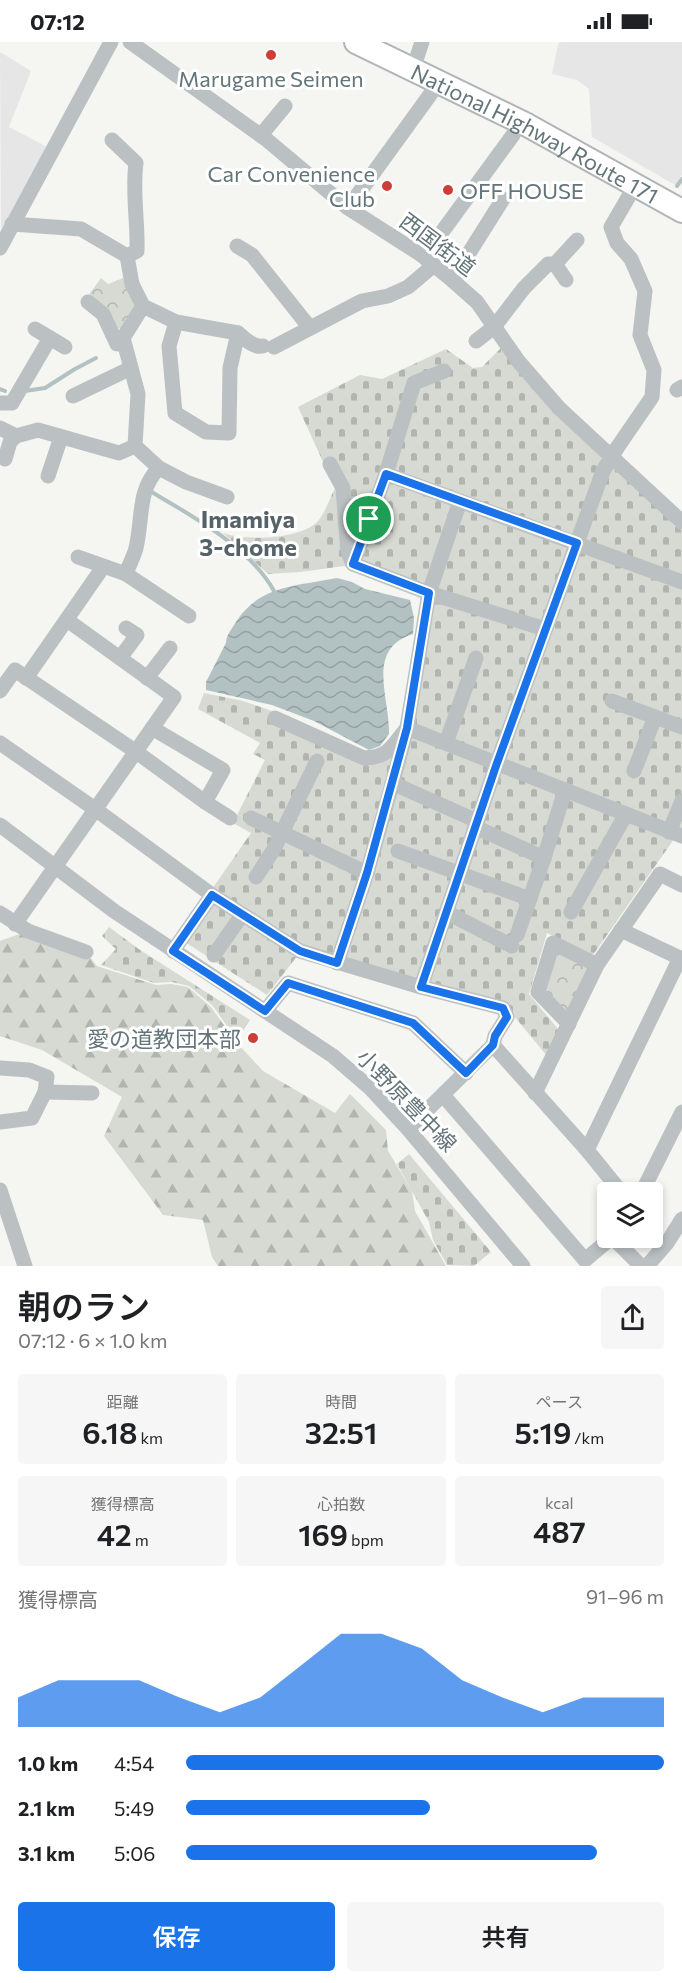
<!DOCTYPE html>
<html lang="ja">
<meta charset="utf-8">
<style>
:root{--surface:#fff;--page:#f6f6f6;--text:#202124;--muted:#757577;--accent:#1a73e8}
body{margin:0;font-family:Commissioner,"Noto Sans JP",sans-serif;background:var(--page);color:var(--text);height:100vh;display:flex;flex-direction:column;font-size:22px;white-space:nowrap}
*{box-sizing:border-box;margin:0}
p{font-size:20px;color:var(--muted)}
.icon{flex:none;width:33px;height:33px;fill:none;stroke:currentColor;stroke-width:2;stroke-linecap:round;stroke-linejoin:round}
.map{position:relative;height:1224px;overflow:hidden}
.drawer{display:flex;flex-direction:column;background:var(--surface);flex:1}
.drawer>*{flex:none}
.fabs{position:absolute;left:597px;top:1140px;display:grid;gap:12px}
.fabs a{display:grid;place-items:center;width:66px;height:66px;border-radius:6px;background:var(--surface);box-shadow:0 3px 9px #0003;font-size:30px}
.pin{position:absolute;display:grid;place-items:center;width:51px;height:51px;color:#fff;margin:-26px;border:3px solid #fff;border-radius:50%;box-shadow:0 2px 6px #0007}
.round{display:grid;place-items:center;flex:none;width:63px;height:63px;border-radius:6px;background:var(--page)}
.summary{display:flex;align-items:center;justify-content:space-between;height:102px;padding:0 18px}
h1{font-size:33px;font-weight:600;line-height:45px}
.stats{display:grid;grid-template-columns:repeat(3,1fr);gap:9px;height:102px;padding:6px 18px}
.stats div{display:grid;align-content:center;border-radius:6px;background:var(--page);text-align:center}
.stats b{font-size:30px;font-weight:600}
.stats small{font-size:16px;font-weight:400}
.stats p{font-size:16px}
.chart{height:168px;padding:12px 18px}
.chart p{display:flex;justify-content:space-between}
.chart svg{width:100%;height:108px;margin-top:6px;fill:var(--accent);opacity:.7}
.button{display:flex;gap:12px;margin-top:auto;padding:12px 18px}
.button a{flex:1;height:69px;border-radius:6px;background:var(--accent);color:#fff;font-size:24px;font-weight:600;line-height:69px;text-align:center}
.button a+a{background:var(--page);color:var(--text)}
ul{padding:0 18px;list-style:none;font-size:20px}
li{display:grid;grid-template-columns:96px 72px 1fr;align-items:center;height:45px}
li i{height:15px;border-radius:8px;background:var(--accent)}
.status{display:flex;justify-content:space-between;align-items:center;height:42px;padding:0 30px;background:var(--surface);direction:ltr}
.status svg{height:16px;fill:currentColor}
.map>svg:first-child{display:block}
</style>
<div class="status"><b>07:12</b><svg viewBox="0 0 49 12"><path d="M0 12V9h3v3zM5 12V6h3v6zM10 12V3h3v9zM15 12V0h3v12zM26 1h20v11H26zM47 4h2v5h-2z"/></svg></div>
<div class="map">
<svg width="682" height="1224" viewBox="0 0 682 1224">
<defs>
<pattern id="forest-firs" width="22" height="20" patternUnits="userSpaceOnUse" patternTransform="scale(1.5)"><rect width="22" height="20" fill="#d6dad2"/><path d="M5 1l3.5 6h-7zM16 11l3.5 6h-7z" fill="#b1b5af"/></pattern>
<pattern id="cemetery-stones" width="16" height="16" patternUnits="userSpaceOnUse" patternTransform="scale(1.5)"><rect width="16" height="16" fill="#d6dad2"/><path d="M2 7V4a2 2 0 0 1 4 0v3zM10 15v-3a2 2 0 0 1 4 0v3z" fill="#b1b5af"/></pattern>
<pattern id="park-crowns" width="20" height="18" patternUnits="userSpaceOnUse" patternTransform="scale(1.5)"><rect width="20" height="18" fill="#d6dad2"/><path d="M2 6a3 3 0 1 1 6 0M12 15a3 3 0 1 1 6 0" fill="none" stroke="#b1b5af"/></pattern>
<pattern id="water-waves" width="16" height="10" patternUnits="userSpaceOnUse" patternTransform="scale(1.5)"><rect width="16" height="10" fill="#b2c1c1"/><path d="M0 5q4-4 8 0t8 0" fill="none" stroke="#94a1a2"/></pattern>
</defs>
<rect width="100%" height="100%" fill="#f5f5f2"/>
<g fill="#e6e6e6">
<path d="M561 0H682V133L675 143 592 95 589 47 577 38 552 32 558 2Z"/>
<path d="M0 10 31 29 9 85 47 105 1 188Z"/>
</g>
<path fill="url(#forest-firs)" d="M28 889 86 910 97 924 156 943 171 942 188 945 211 965 236 1000 263 1029 335 1071 350 1052 386 1088 388 1109 412 1149 415 1169 446 1224H218L212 1215 203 1178 163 1173 104 1094 122 1055 42 1008 0 994V899Z"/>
<g fill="url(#cemetery-stones)">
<path d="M503 304 676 485 682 488V800L674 797 593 913 547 891 529 952 558 987 547 1014 514 974 298 913 267 953 185 900 212 847 251 791 233 781 265 718 253 712 260 701 198 667 204 651 243 659 272 669 367 713 386 704 401 682 421 558 416 550 344 524 300 530 268 532 223 491C246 499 300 498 318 479 325 471 330 456 335 446L323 425 324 422 298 365 360 333 382 337 446 307 473 326 482 325Z"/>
<path d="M109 885 140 908 250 978 237 998 213 964 189 944 172 940 154 941 101 923 116 907 102 894Z"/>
<path d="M409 1112 491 1210 474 1224 447 1223 433 1198 429 1180 397 1122Z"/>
</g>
<g fill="url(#park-crowns)">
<path d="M101 236 108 242 123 236 135 264 122 286 116 287 88 254Z"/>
<path d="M559 910 587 925 588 931 570 966 565 971 548 951 547 946 556 913Z"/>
</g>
<path fill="url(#water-waves)" d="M337 536 352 540 365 547 410 558 414 576 413 592C365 607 390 655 389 692L380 704 369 708 314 679 272 663 206 648V640L226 601C226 593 232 587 236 580 259 543 298 544 337 536Z"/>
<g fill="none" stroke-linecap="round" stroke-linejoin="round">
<g stroke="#b2c1c1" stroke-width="4">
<path d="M677 144 682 137"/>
<path d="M0 347 5 349"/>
<path d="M25 349 45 346 75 327 96 316"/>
<path d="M150 449C192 474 250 505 274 549"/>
</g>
<defs>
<g id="highway">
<path id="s1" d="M356 0 527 83 682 169"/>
</g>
</defs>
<use href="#highway" stroke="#b1b5b7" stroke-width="26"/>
<g stroke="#bbc0c2" stroke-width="15">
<path d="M130 0 267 98 348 166 420 212 452 238 477 260 519 320 559 366 682 480"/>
<path d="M413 27 422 0"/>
<path d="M261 93 285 64"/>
<path d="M112 98 136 121C132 150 138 180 137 209L127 214"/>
<path d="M348 166 440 39"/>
<path d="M12 182 81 187 127 214 132 242 143 264 176 280 238 291 230 326 229 391 206 390 175 371 169 304 176 280"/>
<path d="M237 204 252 213 310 286"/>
<path d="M0 206 111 0"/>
<path d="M420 212 442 190 513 93"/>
<path d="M555 222 566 238"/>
<path d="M452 238 503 157"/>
<path d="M88 260 103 272 117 302 123 296"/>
<path d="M35 287 65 305"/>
<path d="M238 291C245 297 253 306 263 304"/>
<path d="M476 299 494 285 524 246 548 222H555L577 198"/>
<path d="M274 305 362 259 388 254 408 245 434 223"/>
<path d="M444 329 414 341 386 432 353 522 429 551 545 587"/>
<path d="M677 348 682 345"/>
<path d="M73 354 131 326"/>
<path d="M0 361H12L50 296"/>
<path d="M0 386 16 394"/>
<path d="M135 404 138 352 123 296 143 264"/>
<path d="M617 406 652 355 654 328 640 293 645 249 631 217 617 201 611 185 636 142"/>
<path d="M5 417 10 400 16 394 38 388 119 411 135 404 159 426C137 448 143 477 136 506 134 514 129 523 126 532"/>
<path d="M330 422 343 446 348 510 353 522"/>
<path d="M159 426 186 440 227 455"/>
<path d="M386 432 682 540"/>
<path d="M48 434 61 395"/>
<path d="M78 515 126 532 189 574"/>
<path d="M120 616 137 593 126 586"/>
<path d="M26 636 103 525"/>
<path d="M147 636 170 606"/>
<path d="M0 649 15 628 135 709 205 760 223 728 152 686"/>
<path d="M612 659 682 685"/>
<path d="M275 676 364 716C390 715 392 704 407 686L682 794"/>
<path d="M0 701 95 767 212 853 173 909"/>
<path d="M446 701 476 616"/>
<path d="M634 729 655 675"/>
<path d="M392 741 477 779"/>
<path d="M205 760 230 776"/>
<path d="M251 776 367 831"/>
<path d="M0 783 114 869 333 1014 369 1045 408 1087 523 1224"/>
<path d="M475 785 544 816"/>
<path d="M669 790 682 759"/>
<path d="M398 809 530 857"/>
<path d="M256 835 274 807 317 719"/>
<path d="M212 853 300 909 421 945 503 966 507 975 495 994 493 1003"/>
<path d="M446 870 512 904"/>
<path d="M571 870 626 772"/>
<path d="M0 871 28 889 86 910"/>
<path d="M15 882 174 655 67 578"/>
<path d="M621 888 682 917"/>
<path d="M517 893 544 816 565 748"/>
<path d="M214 913 242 873"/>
<path d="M337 921 367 831 395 732 407 686 429 551 460 459"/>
<path d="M421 945 497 721 603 429"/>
<path d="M265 969 288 941 413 981 466 1031"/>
<path d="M569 982 538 950 553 901 597 923"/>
<path d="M0 1026 29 1028 47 1035 45 1050 32 1076 0 1080"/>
<path d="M45 1050 92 1051"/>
<path d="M535 1051 597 923 660 832 682 843"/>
<path d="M443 1053 585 1218 611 1196"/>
<path d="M408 1087 493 1003 587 1108 621 1150"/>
<path d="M587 1108 680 916"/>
<path d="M0 1148 25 1224"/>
<path d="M642 1150 682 1070"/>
<path d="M613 1196 641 1224"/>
<path d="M647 1224 667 1201 682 1177"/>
</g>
<use href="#highway" stroke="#fff" stroke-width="22"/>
<path stroke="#bbc0c2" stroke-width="15" d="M603 429 617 406"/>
</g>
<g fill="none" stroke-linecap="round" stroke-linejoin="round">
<defs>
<path id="route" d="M386 432 577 501 497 721 421 945 503 966 507 975 495 994 493 1003 466 1031 413 981 288 941 265 969 173 909 212 853 300 909 337 921 367 831 407 686 429 551 353 522Z"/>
</defs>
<use href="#route" stroke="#fff" stroke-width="12"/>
<use href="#route" stroke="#1a73e8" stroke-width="8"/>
</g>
<g fill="#ce3e39" stroke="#fff" stroke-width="2">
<circle cx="271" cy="13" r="6"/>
<circle cx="387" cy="144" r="6"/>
<circle cx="448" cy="148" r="6"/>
<circle cx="253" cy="996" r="6"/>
</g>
<g text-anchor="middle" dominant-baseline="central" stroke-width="6" stroke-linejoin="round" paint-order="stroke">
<g font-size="22" fill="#64757a" stroke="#fff" text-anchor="end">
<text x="271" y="36" text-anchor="middle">Marugame Seimen</text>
<text x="375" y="131">Car Convenience<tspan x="375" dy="25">Club</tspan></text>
<text x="460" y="148" text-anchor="start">OFF HOUSE</text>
<text x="241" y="996">愛の道教団本部</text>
</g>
<g font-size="22" fill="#64757a" stroke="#fff">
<text stroke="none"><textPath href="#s1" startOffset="201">National Highway Route 171</textPath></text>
<text transform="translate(438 202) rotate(37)">西国街道</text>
<text transform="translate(407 1058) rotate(46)">小野原豊中線</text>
</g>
<g font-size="24" font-weight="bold" fill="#556266" stroke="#fff">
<text x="248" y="476">Imamiya<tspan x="248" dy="28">3-chome</tspan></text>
</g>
</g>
</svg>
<div class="fabs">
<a><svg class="icon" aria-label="layers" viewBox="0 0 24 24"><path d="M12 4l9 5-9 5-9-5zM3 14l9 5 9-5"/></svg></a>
</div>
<div class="pin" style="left:369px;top:477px;background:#1e9e55"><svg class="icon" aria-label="arrive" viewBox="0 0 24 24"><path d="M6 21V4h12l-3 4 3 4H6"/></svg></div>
</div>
<section class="drawer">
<div class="summary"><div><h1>朝のラン</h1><p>07:12 · 6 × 1.0 km</p></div><a class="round"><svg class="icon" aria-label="share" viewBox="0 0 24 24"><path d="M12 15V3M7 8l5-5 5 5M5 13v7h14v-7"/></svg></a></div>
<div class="stats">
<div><p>距離</p><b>6.18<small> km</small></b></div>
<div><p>時間</p><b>32:51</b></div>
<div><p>ペース</p><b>5:19<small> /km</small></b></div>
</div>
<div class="stats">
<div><p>獲得標高</p><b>42<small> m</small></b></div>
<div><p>心拍数</p><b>169<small> bpm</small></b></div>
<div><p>kcal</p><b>487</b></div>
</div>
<div class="chart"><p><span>獲得標高</span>91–96 m</p>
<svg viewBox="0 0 160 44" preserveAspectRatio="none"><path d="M0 44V32L10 25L20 25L30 25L40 32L50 38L60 32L70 19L80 6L90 6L100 12L110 25L120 32L130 38L140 32L150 32L160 32V44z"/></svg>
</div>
<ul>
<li><b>1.0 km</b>4:54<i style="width:100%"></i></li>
<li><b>2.1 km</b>5:49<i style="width:51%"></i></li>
<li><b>3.1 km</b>5:06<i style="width:86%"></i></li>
</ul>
<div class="button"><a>保存</a><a>共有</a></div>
</section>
